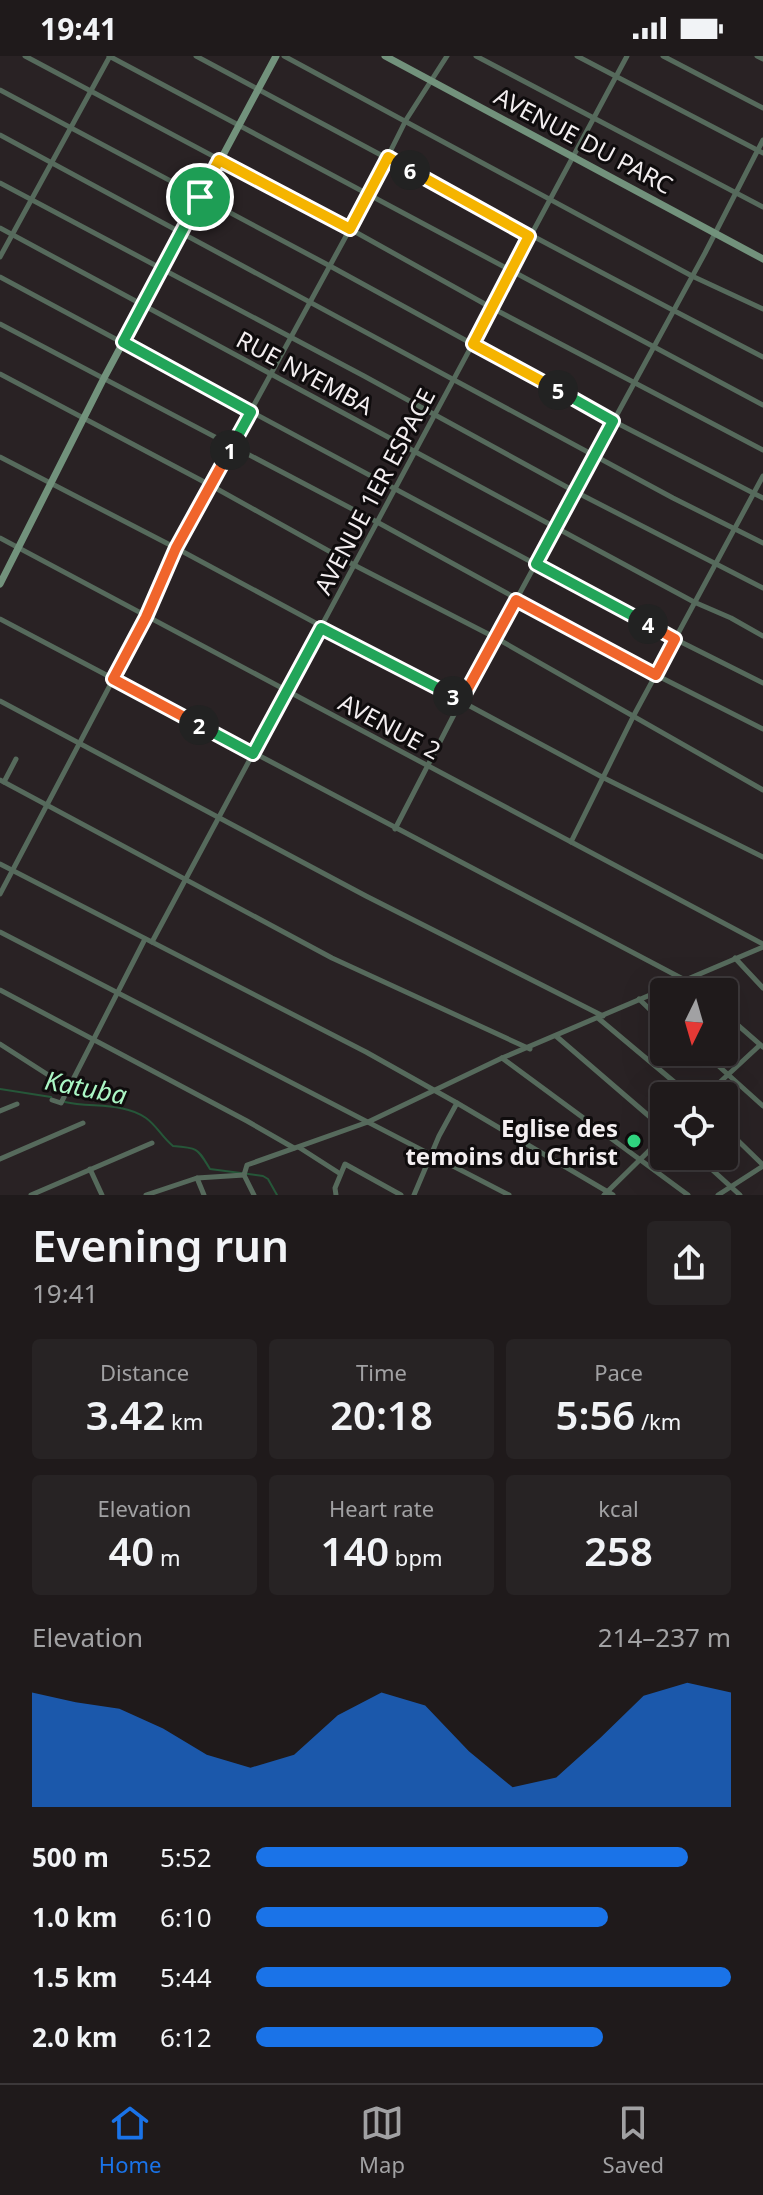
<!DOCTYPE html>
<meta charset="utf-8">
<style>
:root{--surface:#1f1a1b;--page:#272324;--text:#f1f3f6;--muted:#a1a1a3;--line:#3c383a;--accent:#1a73e8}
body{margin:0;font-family:"Noto Sans",sans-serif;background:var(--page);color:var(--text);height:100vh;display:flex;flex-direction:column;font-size:30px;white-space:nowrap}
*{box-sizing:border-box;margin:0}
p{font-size:26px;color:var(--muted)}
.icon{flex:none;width:44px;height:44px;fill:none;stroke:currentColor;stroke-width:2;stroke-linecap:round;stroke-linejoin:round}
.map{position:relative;height:1139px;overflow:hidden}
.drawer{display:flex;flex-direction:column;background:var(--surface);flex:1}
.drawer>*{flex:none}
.needle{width:52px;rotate:185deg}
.fabs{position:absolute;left:650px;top:922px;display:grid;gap:16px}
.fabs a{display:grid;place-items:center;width:88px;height:88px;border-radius:8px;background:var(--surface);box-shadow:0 8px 32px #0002,0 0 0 2px var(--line);font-size:40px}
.pin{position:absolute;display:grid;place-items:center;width:68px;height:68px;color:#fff;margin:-34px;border:4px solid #fff;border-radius:50%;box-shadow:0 2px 8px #0007}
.km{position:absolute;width:40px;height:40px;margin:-20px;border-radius:50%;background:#222;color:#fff;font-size:22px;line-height:40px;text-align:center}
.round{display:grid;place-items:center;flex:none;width:84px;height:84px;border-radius:8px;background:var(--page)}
.headline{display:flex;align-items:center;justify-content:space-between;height:136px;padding:0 32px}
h1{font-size:44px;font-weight:600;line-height:60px}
.figures{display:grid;grid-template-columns:repeat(3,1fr);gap:12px;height:136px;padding:8px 32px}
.figures div{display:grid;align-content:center;border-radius:8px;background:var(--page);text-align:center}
.figures b{font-size:40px;font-weight:600}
.figures small{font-size:22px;font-weight:400}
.figures p{font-size:22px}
.chart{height:224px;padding:16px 32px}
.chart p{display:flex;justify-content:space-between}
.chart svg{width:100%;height:144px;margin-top:8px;fill:var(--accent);opacity:.7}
ul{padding:0 32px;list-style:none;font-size:26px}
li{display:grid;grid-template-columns:128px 96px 1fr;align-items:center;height:60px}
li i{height:20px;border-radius:10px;background:var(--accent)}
.status{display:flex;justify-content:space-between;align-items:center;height:56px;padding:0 40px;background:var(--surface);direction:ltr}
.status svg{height:22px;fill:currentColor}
.tabs{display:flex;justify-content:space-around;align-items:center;height:112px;border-top:2px solid var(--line);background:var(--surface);font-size:22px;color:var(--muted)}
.tabs a{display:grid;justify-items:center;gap:4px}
.tabs .on{color:var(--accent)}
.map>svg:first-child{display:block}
</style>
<div class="status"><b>19:41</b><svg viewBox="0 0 49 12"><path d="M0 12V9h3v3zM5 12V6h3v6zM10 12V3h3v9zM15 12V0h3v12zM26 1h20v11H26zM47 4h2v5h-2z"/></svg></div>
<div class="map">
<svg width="763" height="1139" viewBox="0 0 763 1139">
<rect width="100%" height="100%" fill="#292224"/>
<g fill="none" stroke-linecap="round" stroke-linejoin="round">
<g stroke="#265739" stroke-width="2">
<path d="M0 1033 51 1041"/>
<path d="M65 1046C91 1052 123 1046 146 1062 157 1070 162 1081 173 1090 199 1092 197 1092 210 1113L263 1120 268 1123 277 1139"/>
</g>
<g stroke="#566a5c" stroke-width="5">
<path d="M25 0 350 173 492 252 763 394"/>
<path d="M109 0 763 349"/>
<path d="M196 0C385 101 573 203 763 301"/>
<path d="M284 0 692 220 763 253"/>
<path d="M476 0 763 151"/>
<path d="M577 0 763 97"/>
<path d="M663 0 763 52"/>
<path d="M757 0 763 3"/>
<path d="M0 34 330 210 613 365 763 442"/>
<path d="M0 79 673 442 763 487"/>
<path d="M0 127 364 320 574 435 763 532"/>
<path d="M0 172 694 546 731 562 763 580"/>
<path d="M0 201 110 0"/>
<path d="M0 221 675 583 763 627"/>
<path d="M0 268 377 466 656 619 763 673"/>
<path d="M0 318 210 429 354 509 496 582 763 734"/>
<path d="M0 401 176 492 602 721 763 801"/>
<path d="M0 482 763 888"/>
<path d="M0 563 683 923 699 936"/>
<path d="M0 645 366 840 603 960"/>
<path d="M0 724 332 902 530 993"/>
<path d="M4 726 16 703"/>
<path d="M395 773 461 645 705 197 763 84"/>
<path d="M571 786 634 659 763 420"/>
<path d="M0 808 366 996 457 1047 613 1139"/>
<path d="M0 838 146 561 176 492 369 138 406 64 447 0"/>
<path d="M0 876 509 1139"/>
<path d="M152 886 627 0"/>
<path d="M735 902 763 932"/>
<path d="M0 934 247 1065 294 1092"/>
<path d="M639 943 664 967"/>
<path d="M724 957 763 991"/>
<path d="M598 962 691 1040"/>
<path d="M556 980 664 1073"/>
<path d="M0 988 67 1031"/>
<path d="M703 996 763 1050"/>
<path d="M502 1002 688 1139"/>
<path d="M705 1040 760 989"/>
<path d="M52 1044 61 1047 145 883"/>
<path d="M0 1055 17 1048"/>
<path d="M724 1071 763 1109"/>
<path d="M300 1092 339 1117"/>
<path d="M697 1100 740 1139"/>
<path d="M0 1103 83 1067"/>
<path d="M90 1113 102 1139"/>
<path d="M197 1122 204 1139"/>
<path d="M31 1139 152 1087"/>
<path d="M146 1139 197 1122 244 1119"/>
<path d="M254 1139 244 1119 247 1109 368 1066 502 1002 763 891"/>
<path d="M336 1139 335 1132 345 1108 401 1139"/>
<path d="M414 1139 439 1080 457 1047"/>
<path d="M604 1139 664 1080"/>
<path d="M718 1139 763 1110"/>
</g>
<g stroke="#72927c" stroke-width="7">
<path d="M385 0 763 203"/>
<path d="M0 528 104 322 276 0"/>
</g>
</g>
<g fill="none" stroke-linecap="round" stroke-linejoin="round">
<defs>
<path id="split-1" d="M200 141 123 286 251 356 230 394"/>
<path id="split-2" d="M199 669 113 623 146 561 176 492 230 394"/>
<path id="split-3" d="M199 669 253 698 321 572 453 640"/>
<path id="split-4" d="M453 640 461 645 516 544 656 619 675 583 648 568"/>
<path id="split-5" d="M558 334 613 365 536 508 648 568"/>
<path id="split-6" d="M410 114 529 180 473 288 558 334"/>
<path id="split-7" d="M200 141 219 104 350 173 388 101 410 114"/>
</defs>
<use href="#split-1" stroke="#fff" stroke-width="16"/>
<use href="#split-2" stroke="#fff" stroke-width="16"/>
<use href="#split-3" stroke="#fff" stroke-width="16"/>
<use href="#split-4" stroke="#fff" stroke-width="16"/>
<use href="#split-5" stroke="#fff" stroke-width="16"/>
<use href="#split-6" stroke="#fff" stroke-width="16"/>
<use href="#split-7" stroke="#fff" stroke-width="16"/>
<use href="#split-1" stroke="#22a559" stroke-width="10"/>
<use href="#split-2" stroke="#f0652b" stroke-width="10"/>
<use href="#split-3" stroke="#22a559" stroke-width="10"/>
<use href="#split-4" stroke="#f0652b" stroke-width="10"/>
<use href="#split-5" stroke="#22a559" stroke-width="10"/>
<use href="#split-6" stroke="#f5b400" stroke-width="10"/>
<use href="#split-7" stroke="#f5b400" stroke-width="10"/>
</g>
<circle fill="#31d882" stroke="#0f0c0d" stroke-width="3" cx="634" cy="1085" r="8"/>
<g text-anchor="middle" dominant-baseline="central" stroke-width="6" stroke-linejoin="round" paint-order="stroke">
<g font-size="24" fill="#f3eef0" stroke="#0f0c0d">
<text transform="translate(584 84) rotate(28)">AVENUE DU PARC</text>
<text transform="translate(305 316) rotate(28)">RUE NYEMBA</text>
<text transform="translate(374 435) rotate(-62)">AVENUE 1ER ESPACE</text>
<text transform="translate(390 670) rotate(28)">AVENUE 2</text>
</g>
<g font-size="24" font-weight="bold" fill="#f3eef0" stroke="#0f0c0d" text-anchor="end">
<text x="618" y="1071">Eglise des<tspan x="618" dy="28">temoins du Christ</tspan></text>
</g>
<g font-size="26" font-style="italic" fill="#abf7c5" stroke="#0f0c0d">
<text transform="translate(86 1031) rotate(11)">Katuba</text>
</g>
</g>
</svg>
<div class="fabs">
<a><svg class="needle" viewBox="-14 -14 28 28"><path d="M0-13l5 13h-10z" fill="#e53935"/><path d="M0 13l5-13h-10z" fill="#a1a1a3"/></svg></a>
<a><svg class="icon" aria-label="locate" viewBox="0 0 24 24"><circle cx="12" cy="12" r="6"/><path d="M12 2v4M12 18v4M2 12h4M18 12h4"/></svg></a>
</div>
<div class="pin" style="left:200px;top:141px;background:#1e9e55"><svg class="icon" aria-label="arrive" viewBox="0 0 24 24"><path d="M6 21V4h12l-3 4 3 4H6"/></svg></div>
<b class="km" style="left:230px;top:394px">1</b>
<b class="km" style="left:199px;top:669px">2</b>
<b class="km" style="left:453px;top:640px">3</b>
<b class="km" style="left:648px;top:568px">4</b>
<b class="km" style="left:558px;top:334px">5</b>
<b class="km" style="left:410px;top:114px">6</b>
</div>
<section class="drawer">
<div class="headline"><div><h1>Evening run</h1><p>19:41</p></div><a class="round"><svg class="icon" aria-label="share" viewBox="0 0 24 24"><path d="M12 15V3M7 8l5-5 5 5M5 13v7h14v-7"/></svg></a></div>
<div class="figures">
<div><p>Distance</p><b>3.42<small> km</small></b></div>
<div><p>Time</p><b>20:18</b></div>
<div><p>Pace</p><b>5:56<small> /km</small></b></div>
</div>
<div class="figures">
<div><p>Elevation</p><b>40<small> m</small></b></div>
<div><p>Heart rate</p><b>140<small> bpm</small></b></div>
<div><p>kcal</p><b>258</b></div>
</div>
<div class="chart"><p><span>Elevation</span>214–237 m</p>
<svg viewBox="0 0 160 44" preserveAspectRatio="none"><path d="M0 44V9L10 12L20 14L30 20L40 28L50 32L60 28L70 16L80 9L90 13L100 27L110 38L120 35L130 23L140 10L150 6L160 9V44z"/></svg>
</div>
<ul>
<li><b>500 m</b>5:52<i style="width:91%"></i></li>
<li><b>1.0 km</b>6:10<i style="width:74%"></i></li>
<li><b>1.5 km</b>5:44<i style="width:100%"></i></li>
<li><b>2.0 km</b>6:12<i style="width:73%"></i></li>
</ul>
</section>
<nav class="tabs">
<a class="on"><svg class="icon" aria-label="home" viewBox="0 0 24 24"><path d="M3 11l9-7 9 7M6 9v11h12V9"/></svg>Home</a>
<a><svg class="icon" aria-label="map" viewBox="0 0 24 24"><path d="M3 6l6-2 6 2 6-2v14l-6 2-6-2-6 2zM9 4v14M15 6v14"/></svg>Map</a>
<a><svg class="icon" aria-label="saved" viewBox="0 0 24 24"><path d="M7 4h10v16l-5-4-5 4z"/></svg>Saved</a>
</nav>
